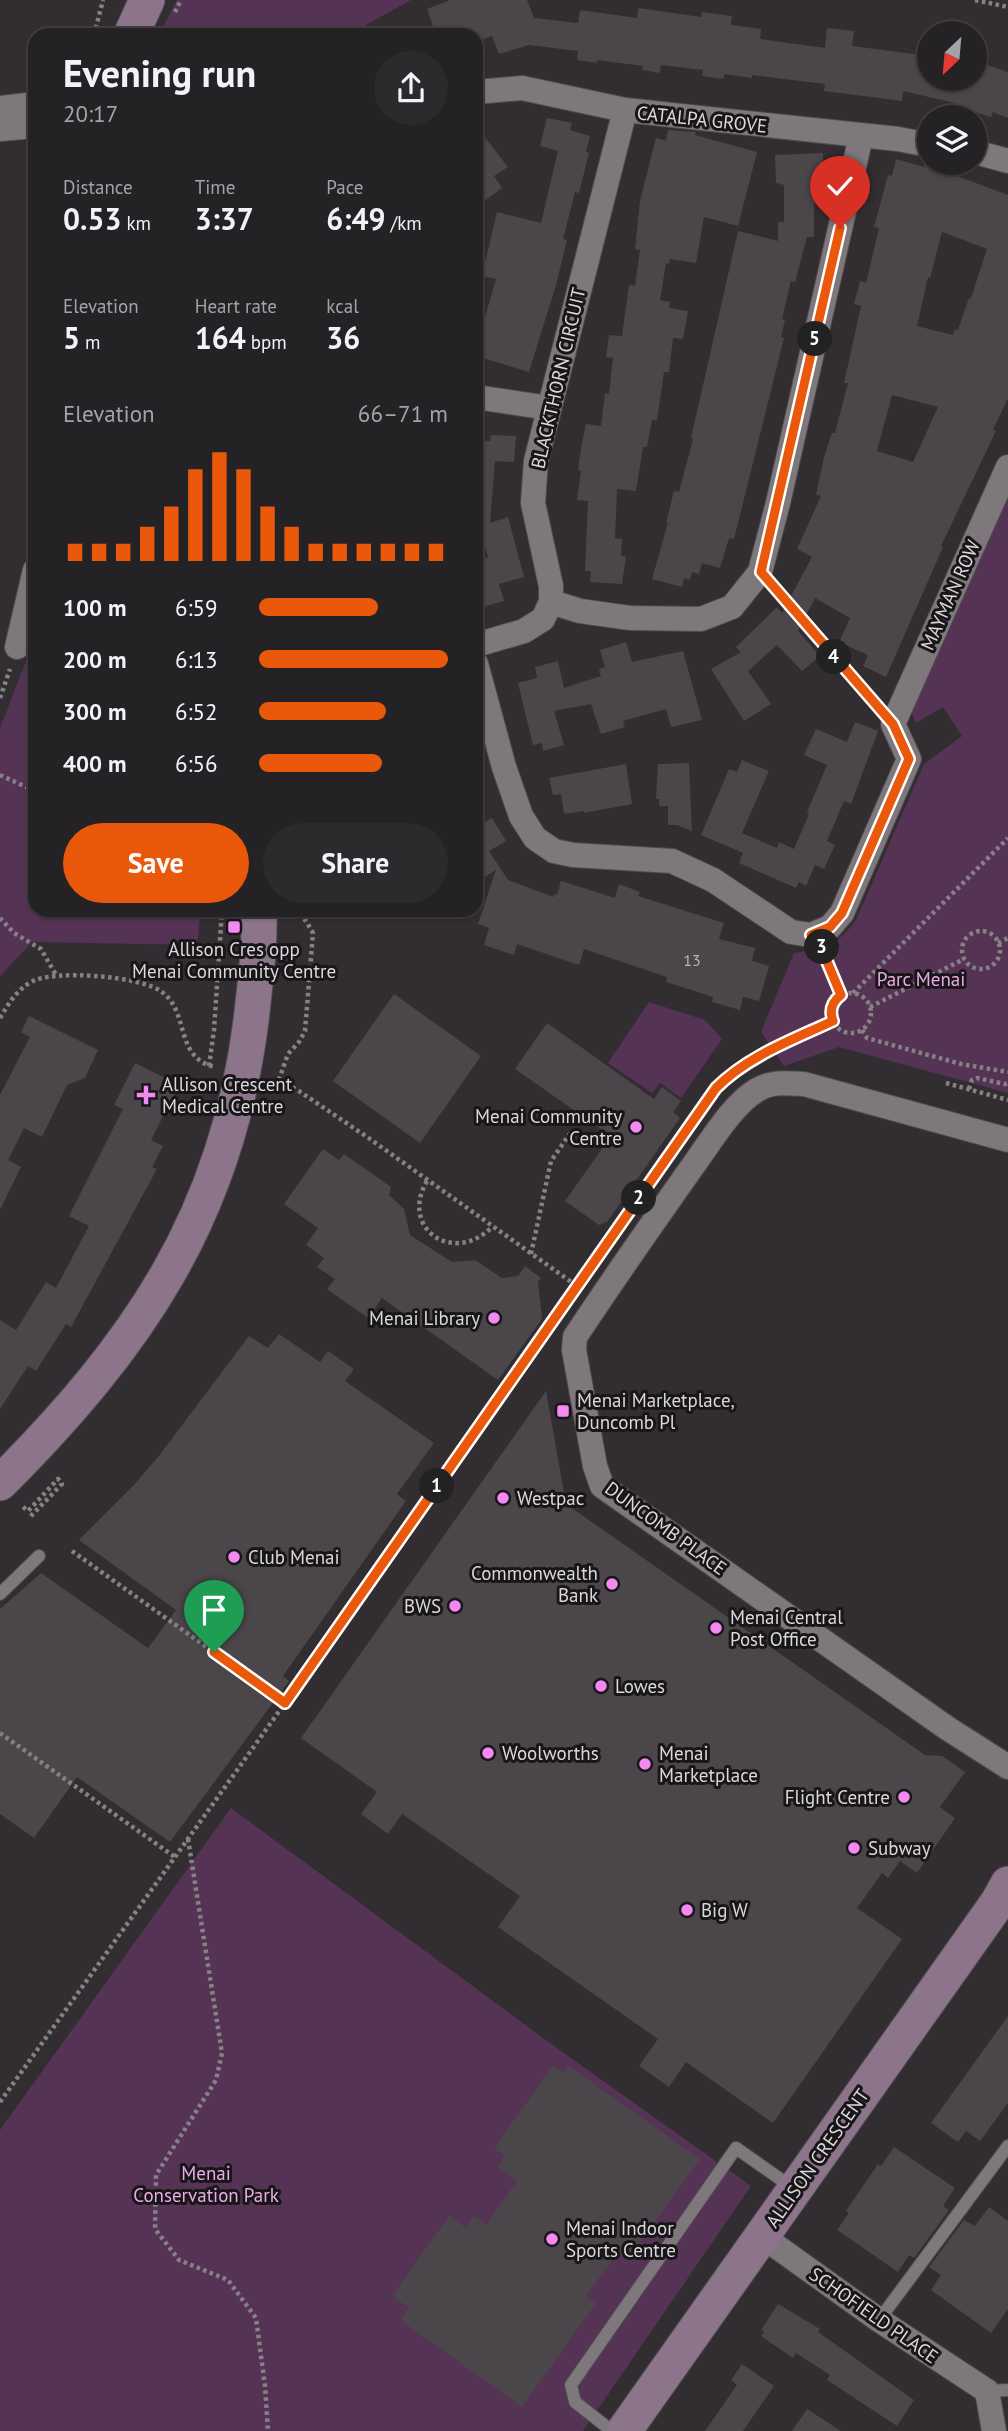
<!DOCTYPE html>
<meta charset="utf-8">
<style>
:root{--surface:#252225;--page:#2d2a2d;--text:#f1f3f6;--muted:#a3a4a7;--line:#423f42;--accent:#ea580c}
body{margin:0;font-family:"PT Sans",sans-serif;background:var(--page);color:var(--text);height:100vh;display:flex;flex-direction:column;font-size:26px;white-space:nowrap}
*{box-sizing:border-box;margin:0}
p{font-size:23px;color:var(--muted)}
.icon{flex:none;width:38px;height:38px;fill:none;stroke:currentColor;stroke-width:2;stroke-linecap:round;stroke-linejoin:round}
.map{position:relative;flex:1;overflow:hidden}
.drawer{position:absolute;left:28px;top:28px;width:455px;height:889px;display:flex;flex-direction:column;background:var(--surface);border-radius:21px;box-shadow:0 2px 5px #0004,0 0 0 2px var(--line)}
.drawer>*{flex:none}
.needle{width:46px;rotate:206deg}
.buttons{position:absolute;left:917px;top:21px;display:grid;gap:14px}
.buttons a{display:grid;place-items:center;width:70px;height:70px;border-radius:50%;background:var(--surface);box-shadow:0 2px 5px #0004,0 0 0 2px var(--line);font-size:35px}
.pin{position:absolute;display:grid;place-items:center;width:60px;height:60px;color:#fff;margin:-72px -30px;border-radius:50% 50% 50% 0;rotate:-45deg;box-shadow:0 0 7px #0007}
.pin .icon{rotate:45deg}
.km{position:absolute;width:35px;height:35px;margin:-18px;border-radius:50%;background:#222;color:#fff;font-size:19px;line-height:35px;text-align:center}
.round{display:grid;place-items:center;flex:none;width:74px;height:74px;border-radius:37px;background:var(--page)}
.overview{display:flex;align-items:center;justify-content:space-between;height:119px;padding:0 35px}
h1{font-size:38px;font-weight:700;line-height:52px}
.figures{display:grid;grid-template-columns:repeat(3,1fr);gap:10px;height:119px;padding:7px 35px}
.figures div{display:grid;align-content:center}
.figures b{font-size:30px;font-weight:700}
.figures small{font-size:19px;font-weight:400}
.figures p{font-size:19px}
.chart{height:196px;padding:14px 35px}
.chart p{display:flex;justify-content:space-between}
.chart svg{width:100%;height:126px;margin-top:7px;stroke:var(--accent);stroke-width:6}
.button{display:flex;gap:14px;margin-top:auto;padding:14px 35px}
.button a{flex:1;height:80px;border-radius:42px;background:var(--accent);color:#fff;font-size:28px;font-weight:700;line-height:80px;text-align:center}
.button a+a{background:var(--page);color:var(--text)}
ul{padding:0 35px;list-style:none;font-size:23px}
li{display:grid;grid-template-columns:112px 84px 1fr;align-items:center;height:52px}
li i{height:18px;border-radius:9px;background:var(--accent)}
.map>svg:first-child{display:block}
</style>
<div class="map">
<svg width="1008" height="2431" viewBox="0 0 1008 2431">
<rect width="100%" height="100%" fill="#312d31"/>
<g fill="#553354">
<path d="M177 0H411L348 35H159Z"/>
<path d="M1008 492V1093L839 1047 784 1066 761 1032 794 953C827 948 835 947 856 920L924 764 962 736 943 707 916 723 910 709Z"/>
<path d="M35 638V910H201L197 945 32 942 0 976V728Z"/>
<path d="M649 1002 705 1020 722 1039 681 1098 660 1083 652 1093 608 1063Z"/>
<path d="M231 1808 550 2043 751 2186 583 2431H0V2130Z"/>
</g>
<g fill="#4b464a" fill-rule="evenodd">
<path d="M450 0H527L534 18 578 23 580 10 637 18 638 8 701 17 702 12 732 16 731 25 761 29 760 39 825 48 827 28 854 31 852 46 929 56V79H975V61L1008 72V118L993 112 991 117 958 107 959 104 903 91 902 101 824 91 825 84 752 75V78L724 74V79L702 76 703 70 661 65 660 73 642 70 643 66 597 60V63L577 60 578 51 529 45 499 54 492 36 476 42V35H436L427 9Z"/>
<path d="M547 118 572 123 570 130 590 136 586 152 589 153 579 193 575 192 563 239 567 240 556 285 529 372 476 356V314L485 317 496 279 482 276 497 212 541 223 558 151 540 146Z"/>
<path d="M476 126 508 167 494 176 502 188 476 207Z"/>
<path d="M668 130 696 132 695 135 757 152 738 226 704 217 696 263 670 259 669 264 666 263 660 300 670 302 669 308 688 311 683 339 673 338 669 372H664L657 420H652L647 447H643L636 491 617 489 615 538 622 539 621 556 626 557 622 584 590 582 591 571H585L588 501 577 500 581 471 578 470 581 448 586 424 601 426 605 393 609 394 613 358 606 357 609 335 622 336 629 285 635 286 640 250 635 249 640 201 656 138 666 141Z"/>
<path d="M823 153V174L814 175V237H807L795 282 791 281 782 319 785 320 781 337 784 338 734 539 729 538 720 568 702 563 699 574 692 572 690 580 684 578 682 587 652 579 668 523H666L674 491 679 492 693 439 691 438 738 231 778 241V222H784V185L776 183 775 155Z"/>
<path d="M896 159 924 167 925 162 953 170 952 174 1008 195V398L993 430 996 431 941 546 943 547 886 677 863 666 868 655 839 642 850 618 815 598 798 631 820 656 802 671 777 645 748 671 771 704 744 721 711 669 741 652 736 647 777 607 782 613 812 557 797 549 821 496 816 495 824 457 832 433H835L848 383H844L861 306 854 304 860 281 866 283 879 228 874 227 888 175 892 176ZM942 232 987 249 971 298H969L958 330 955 329 953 335 917 326 928 277 930 278ZM892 395 938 407 913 462 877 451Z"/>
<path d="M491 435 516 436 514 462 495 461 490 523 508 517 524 577 499 584 504 601 476 609V581L483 579 477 560 488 557 479 526 483 525H476V440L490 441Z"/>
<path d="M626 642 632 662 683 651 702 720 671 727 666 709 623 721 625 727 601 734 591 704 554 711 564 745 543 751 542 743 533 745 518 683 537 678 535 667 558 661 564 688 601 676 599 669 605 667 600 650Z"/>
<path d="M855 722 878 731 851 804 844 801 827 841 835 845 824 869 815 865 806 886 799 882 796 888 739 863 743 853 701 835 729 769 737 772 742 760 769 771 742 833 777 848 779 842 794 849 809 814 807 812 827 765 804 755 816 729 847 742Z"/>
<path d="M689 763 692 831 677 825H668V806H659V799H656L658 764Z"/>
<path d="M626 764 632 804 584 813V811L564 814 561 794 553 795 549 778Z"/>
<path d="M492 818 506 841 489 851 508 880 554 897V894L557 895 561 881 615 898 619 884 640 892 638 896 724 923 719 939 755 948 752 961 769 966 759 1001 743 997 740 1010 712 1002 713 997 666 982 667 977 584 949 579 965 517 944 514 955 484 945 489 928 478 924 496 870 476 882V827Z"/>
<path d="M394 994 481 1056 420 1143 333 1081Z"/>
<path d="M29 1016 98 1050 85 1078 67 1085 42 1137 24 1128 8 1160 21 1167 0 1210V1095L30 1037 21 1032Z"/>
<path d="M547 1023 654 1099 662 1087 681 1101 673 1112 680 1118 607 1222 599 1225 565 1201 611 1136 515 1069Z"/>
<path d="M135 1063 179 1085 151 1140 163 1146 152 1167 157 1169 71 1327 66 1324 36 1371 28 1366 0 1409V1320L16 1330 46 1282 56 1288 89 1226 69 1216 123 1109 114 1105Z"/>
<path d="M323 1149 339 1160 344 1154 391 1187 389 1195 404 1209 410 1235 452 1262 475 1260 502 1278 518 1276 525 1266 541 1278 538 1282 542 1319 498 1380 382 1298 368 1318 327 1289 335 1279 317 1267 324 1258 306 1245 318 1228 284 1204Z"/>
<path d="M279 1334 320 1362 328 1351 354 1369 345 1381 434 1443 397 1494 406 1501 283 1676 289 1681 170 1842 77 1777 34 1838 0 1814V1609L41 1573 148 1648 176 1610 79 1540 133 1486 158 1457 249 1336 268 1348Z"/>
<path d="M546 1391 566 1504 925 1755 942 1756 965 1772 940 1807 955 1818 917 1873 900 1861 888 1878 882 1873 857 1908 902 1939 773 2123 686 2062 669 2087 639 2066 658 2039 498 1927 520 1896 402 1814 388 1834 361 1814 377 1792 301 1738Z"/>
<path d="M1008 2016V2103L980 2141 966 2131 958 2142 931 2123Z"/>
<path d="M553 2066 564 2073 569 2066 700 2159 628 2260 617 2253 586 2296 596 2303 522 2407 400 2320 409 2308 392 2296 449 2216 466 2228 474 2216 486 2225 517 2181 497 2167 505 2156 494 2148Z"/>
<path d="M894 2147 955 2188 943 2206 949 2210 914 2258 909 2255 898 2272 837 2230 849 2213 846 2211 878 2164 881 2166Z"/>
<path d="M989 2207 1008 2221V2309L991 2333 931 2290 941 2275 929 2267 964 2220 975 2226Z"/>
<path d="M778 2304 820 2329 818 2332 914 2400 897 2426 827 2380 830 2375 796 2353 793 2358 761 2336 764 2332 761 2330Z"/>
<path d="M742 2364 774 2386 743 2431H705L737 2385 731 2380Z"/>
<path d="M807 2409 841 2431H792Z"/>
</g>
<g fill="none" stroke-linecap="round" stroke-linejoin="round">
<defs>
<g id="lane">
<path d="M0 1594 39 1556"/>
<path d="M879 2320 1008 2146"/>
<path d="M987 2391 1008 2390"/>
<path d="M612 2431 575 2402 571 2385 736 2148 793 2188"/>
</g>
<g id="street">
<path d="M476 92 522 88 625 110 898 139 929 145"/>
<path d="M0 108 35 104"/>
<path d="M625 110 536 461 533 503 551 586V602L580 611 630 618 701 619 732 607 760 572 778 503 861 136"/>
<path d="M0 129 35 126"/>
<path d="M975 152 1008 161"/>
<path d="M476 397 549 408"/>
<path d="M476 645 524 631 543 619 551 602"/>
<path d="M17 647 35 570"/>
<path d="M476 664 504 767 521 816 535 838 554 851 573 855 672 861 713 880 791 932 811 935 830 927 842 913 909 759 893 724 1008 467"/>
<path d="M1008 1140 804 1084C788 1083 772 1081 757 1090 733 1104 711 1141 695 1163 654 1221 614 1278 575 1337L574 1350 595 1466 602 1486 947 1728 1008 1767"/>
<path d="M762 2236 879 2320 987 2391 994 2431"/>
</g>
<g id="secondary">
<path d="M131 35 147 0"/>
<path d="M0 1483C137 1346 226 1218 251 1021 255 985 260 947 259 910"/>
<path d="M624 2431 998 1902 1008 1884"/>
</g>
</defs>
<use href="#lane" stroke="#4f4c4f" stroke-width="14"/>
<use href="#street" stroke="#4f4c4f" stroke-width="26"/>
<use href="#secondary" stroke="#4f4c4f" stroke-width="37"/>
<g stroke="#858285" stroke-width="4.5" stroke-dasharray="3.5 3.5" stroke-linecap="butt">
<path d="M975 0 1008 7"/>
<path d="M175 12 181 0"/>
<path d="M94 35 103 0"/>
<path d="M776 590 876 705"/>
<path d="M0 698 10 669"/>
<path d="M0 775 35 791"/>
<path d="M293 910 306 921 313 933 305 1031 299 1042 288 1054 278 1082 296 1089 370 1139 577 1286"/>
<path d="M0 918 14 933 41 949 56 975"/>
<circle cx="981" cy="950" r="19"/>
<path d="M998 943 1008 938"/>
<path d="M824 951 841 995"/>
<circle cx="851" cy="1013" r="20"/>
<path d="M853 993 1008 838"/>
<path d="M870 1007 964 959"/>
<path d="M0 1018C9 1003 16 991 31 982 53 969 142 976 162 992 190 1013 174 1056 214 1067"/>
<path d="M862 1030 867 1038 961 1064 1008 1072"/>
<path d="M209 1066 214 1030 222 910"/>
<path d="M946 1083 1008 1100"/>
<path d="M969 1089 972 1080 977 1078 1005 1084 1008 1083"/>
<path d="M704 1105C713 1093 721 1081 733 1071 761 1049 801 1036 833 1021"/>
<path d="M427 1181C399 1228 453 1266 492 1227"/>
<path d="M531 1254 551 1161 571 1132"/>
<path d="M23 1507 28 1511 58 1479 62 1484 29 1518"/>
<path d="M72 1551 285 1703"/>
<path d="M0 1733 175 1857"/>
<path d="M188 1839 222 2053 216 2080 156 2175 155 2229 179 2260 228 2280 256 2318 265 2386 268 2431"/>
<path d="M0 2102 285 1703 602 1250"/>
</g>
<use href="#lane" stroke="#7e787d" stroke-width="12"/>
<use href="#street" stroke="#7e787d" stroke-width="24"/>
<use href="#secondary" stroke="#8c748a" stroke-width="35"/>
</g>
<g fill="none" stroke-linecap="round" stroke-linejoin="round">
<defs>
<path id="route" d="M214 1652 285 1703 716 1088C748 1056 792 1040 833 1021 829 1010 832 1002 841 995L818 940 811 935 830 927 842 913 909 759 893 724 761 572 840 228"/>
</defs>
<use href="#route" stroke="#fff" stroke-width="14"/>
<use href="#route" stroke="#ea580c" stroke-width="9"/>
</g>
<g fill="#f38af1" stroke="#181618" stroke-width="2.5">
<rect x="227" y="920" width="14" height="14" rx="3.5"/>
<path d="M142.5 1084.5h7v7h7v7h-7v7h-7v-7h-7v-7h7z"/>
<circle cx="636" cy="1127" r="7"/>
<circle cx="494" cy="1318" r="7"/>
<rect x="556" y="1404" width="14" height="14" rx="3.5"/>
<circle cx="503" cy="1498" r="7"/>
<circle cx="234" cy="1557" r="7"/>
<circle cx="612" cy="1584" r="7"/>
<circle cx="455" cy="1606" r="7"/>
<circle cx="716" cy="1628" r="7"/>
<circle cx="601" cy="1686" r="7"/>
<circle cx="488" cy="1753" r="7"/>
<circle cx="645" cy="1764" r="7"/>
<circle cx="904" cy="1797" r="7"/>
<circle cx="854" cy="1848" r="7"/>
<circle cx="687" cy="1910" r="7"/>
<circle cx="552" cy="2239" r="7"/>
</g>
<g text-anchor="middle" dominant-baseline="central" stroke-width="6" stroke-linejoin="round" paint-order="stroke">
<g font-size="16" fill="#b7b4b7">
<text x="692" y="960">13</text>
</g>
<g font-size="19" fill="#dbd8db" stroke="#181618">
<text transform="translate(702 119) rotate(6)">CATALPA GROVE</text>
<text transform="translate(558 378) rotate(-77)">BLACKTHORN CIRCUIT</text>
<text transform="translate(950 595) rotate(-66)">MAYMAN ROW</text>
<text transform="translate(666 1528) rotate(36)">DUNCOMB PLACE</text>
<text transform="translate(817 2158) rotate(-55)">ALLISON CRESCENT</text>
<text transform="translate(874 2315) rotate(35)">SCHOFIELD PLACE</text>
</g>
<g font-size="19" fill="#dbd8db" stroke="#181618" text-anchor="start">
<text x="234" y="949" text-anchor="middle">Allison Cres opp<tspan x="234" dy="22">Menai Community Centre</tspan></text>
<text x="162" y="1084">Allison Crescent<tspan x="162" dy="22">Medical Centre</tspan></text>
<text x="622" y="1116" text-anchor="end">Menai Community<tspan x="622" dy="22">Centre</tspan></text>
<text x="480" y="1318" text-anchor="end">Menai Library</text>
<text x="577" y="1400">Menai Marketplace,<tspan x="577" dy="22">Duncomb Pl</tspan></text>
<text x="517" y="1498">Westpac</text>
<text x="248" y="1557">Club Menai</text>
<text x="598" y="1573" text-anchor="end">Commonwealth<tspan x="598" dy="22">Bank</tspan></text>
<text x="441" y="1606" text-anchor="end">BWS</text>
<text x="730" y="1617">Menai Central<tspan x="730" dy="22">Post Office</tspan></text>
<text x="615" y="1686">Lowes</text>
<text x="502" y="1753">Woolworths</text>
<text x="659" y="1753">Menai<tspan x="659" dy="22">Marketplace</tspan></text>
<text x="890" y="1797" text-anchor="end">Flight Centre</text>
<text x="868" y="1848">Subway</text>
<text x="701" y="1910">Big W</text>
<text x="566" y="2228">Menai Indoor<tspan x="566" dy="22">Sports Centre</tspan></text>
</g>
<g font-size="19" fill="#ebabe8" stroke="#181618">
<text x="921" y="979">Parc Menai</text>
<text x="206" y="2173">Menai<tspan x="206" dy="22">Conservation Park</tspan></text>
</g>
</g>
</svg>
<div class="buttons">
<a><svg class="needle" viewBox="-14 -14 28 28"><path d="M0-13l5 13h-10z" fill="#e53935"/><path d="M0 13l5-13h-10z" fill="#a3a4a7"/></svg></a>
<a><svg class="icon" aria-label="layers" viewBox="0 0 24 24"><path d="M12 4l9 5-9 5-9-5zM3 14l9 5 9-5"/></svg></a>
</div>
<div class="pin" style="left:214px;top:1652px;background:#1e9e55"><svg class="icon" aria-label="arrive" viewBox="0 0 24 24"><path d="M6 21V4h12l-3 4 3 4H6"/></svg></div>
<div class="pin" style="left:840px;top:228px;background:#d93025"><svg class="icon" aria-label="check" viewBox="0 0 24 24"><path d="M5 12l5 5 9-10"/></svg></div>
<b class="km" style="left:437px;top:1486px">1</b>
<b class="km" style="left:639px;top:1198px">2</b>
<b class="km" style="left:822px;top:947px">3</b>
<b class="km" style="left:834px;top:657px">4</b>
<b class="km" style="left:815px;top:339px">5</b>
<section class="drawer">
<div class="overview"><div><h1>Evening run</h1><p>20:17</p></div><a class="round"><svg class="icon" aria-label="share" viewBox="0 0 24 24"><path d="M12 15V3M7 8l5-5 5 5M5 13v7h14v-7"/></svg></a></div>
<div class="figures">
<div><p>Distance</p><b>0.53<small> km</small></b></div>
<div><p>Time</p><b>3:37</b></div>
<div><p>Pace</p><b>6:49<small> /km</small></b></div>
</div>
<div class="figures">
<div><p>Elevation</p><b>5<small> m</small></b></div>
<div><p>Heart rate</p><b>164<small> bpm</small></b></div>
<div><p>kcal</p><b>36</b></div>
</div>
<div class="chart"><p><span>Elevation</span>66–71 m</p>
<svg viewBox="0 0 160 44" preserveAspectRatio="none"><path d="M5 44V38M15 44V38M25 44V38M35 44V32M45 44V25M55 44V12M65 44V6M75 44V12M85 44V25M95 44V32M105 44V38M115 44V38M125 44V38M135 44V38M145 44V38M155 44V38"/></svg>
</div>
<ul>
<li><b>100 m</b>6:59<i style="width:63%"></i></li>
<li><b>200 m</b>6:13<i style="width:100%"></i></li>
<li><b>300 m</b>6:52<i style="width:67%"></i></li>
<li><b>400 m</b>6:56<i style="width:65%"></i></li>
</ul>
<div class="button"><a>Save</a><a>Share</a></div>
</section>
</div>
